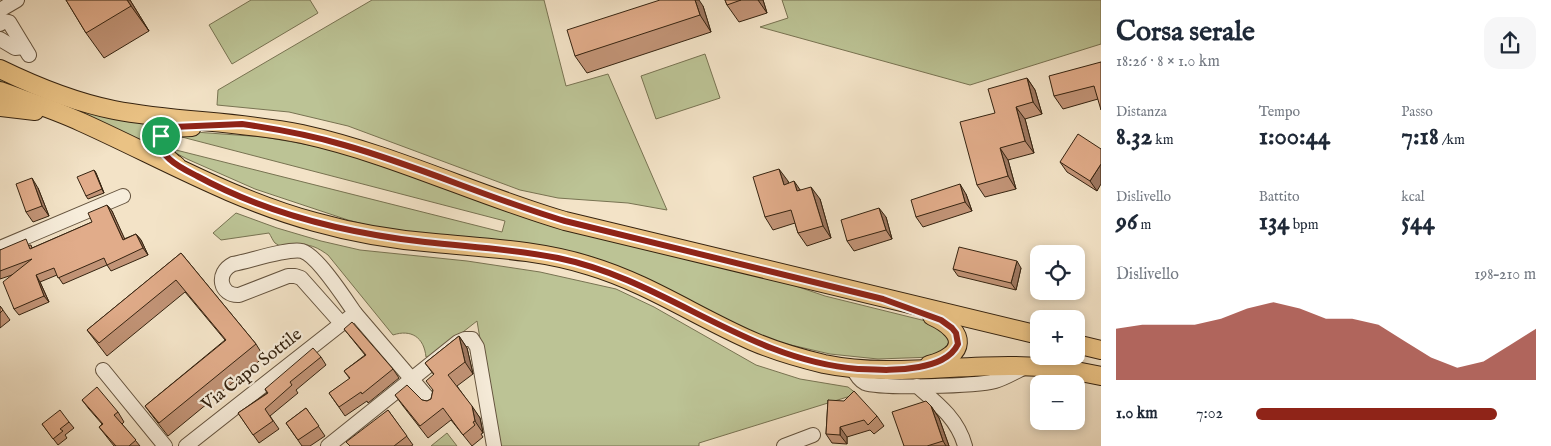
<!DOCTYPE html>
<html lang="it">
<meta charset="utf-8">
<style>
:root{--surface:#fff;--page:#f6f6f7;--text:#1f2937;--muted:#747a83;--accent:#8f2418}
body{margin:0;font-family:"IM FELL English",serif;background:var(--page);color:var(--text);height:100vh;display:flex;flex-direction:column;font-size:19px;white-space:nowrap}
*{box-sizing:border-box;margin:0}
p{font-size:16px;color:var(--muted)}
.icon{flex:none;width:28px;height:28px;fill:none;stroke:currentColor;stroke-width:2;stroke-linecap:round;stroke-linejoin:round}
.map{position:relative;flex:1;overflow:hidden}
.sheet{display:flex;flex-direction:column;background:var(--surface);width:450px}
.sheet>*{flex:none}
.tools{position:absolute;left:1030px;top:245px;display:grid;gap:10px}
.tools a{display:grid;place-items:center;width:55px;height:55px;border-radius:10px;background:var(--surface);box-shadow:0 2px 8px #0003;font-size:25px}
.pin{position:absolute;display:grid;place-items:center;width:42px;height:42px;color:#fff;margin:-21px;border:2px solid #fff;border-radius:50%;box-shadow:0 1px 5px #0007}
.round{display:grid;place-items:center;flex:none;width:52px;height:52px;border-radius:15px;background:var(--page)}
.head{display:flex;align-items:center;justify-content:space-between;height:85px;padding:0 15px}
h1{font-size:28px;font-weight:800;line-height:38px}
.figures{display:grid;grid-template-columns:repeat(3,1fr);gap:8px;height:85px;padding:5px 15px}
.figures div{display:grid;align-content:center}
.figures b{font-size:25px;font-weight:800}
.figures small{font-size:14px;font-weight:400}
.figures p{font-size:14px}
.chart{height:140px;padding:10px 15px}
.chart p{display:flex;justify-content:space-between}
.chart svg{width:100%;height:90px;margin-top:5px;fill:var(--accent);opacity:.7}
ul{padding:0 15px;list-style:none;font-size:16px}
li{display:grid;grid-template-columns:80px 60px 1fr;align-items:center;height:38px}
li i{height:12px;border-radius:6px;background:var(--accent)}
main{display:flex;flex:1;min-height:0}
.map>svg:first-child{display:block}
</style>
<main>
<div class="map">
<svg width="1101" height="446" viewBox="0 0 1101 446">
<rect width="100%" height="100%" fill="#f3e3c7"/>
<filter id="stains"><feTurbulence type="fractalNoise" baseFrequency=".004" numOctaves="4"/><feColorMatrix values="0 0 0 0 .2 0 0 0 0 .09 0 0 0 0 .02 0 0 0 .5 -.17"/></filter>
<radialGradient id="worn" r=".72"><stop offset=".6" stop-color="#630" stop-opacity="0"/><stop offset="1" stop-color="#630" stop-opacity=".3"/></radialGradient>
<g fill="#bcc395" stroke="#787352">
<path d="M251 0H310L318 13 232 64 209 25Z"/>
<path d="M372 0H544L566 86 608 74 667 210 628 203 558 198 520 190 348 126 289 112 217 105 218 90Z"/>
<path d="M782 0H1101V44L970 85 760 27 788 18Z"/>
<path d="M705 54 720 98 656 119 641 76Z"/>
<path d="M0 76 158 122 151 137V149L0 85Z"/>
<path d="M181 131 264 137 338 150 784 282 825 296 942 325 954 344 933 357 878 359 830 354 765 339 657 285 393 232 348 220 255 189 187 159 174 152 172 149 502 232 505 221 178 136Z"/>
<path d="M236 213 277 228 321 241 360 250 467 261 540 272 616 289 654 307 756 365 800 379 848 387 857 394 699 443V446H498L477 321 431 357H426C424 337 411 329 393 335L328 255C321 250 315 246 306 245 297 243 283 250 275 243 273 241 271 236 269 233L221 240 213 233Z"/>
<path d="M447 433 457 446H431Z"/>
</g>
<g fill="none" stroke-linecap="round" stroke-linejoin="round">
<defs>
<g id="minor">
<path d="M0 10 17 0"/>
<path d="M0 24 4 21 9 22 29 55"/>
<path d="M0 39 15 48 24 47"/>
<path d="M0 248 123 196"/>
<path d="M355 313 433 404"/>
<path d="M853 368C856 375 859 380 865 383 881 389 977 386 995 381 1006 378 1016 371 1026 367"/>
<path d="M103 370 165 446"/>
<path d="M917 386C937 403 958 419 965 446"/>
<path d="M186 446 355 313C346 300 317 255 302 251 287 248 250 261 233 264 215 273 220 296 239 295L288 276H295L301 278 341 323"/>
<path d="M328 446 458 342 465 339H472L477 347 494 446"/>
<path d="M784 446 813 435"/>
</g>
<g id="major">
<path d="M0 69C37 87 74 102 114 110 176 122 240 121 302 134 393 154 476 195 565 221L1039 335"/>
<path d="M0 91C27 101 55 110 81 122 159 157 233 200 315 222 354 233 395 240 435 243 487 248 540 250 590 266 647 283 697 317 752 341 775 351 799 358 824 364 887 377 951 365 1015 366 1044 366 1073 370 1101 376"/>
<path d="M0 107 35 111"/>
<path d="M176 165C166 159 159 148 161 136L170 128 192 127"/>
<path d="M1076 344 1101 350"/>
<path d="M929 365C967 355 967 332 932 316"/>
</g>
</defs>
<use href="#minor" stroke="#64533e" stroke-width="16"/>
<use href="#major" stroke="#352310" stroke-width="20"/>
<use href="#minor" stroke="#f7eddb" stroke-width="14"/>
<use href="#major" stroke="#eac284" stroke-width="18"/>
</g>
<g fill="#c29477" stroke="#352310">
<path d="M66 0H130L149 31 104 58 86 33Z"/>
<path d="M725 0H763L767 13 739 22 727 5Z"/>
<path d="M703 6 711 32 587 73 575 56Z"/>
<path d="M1101 62 1098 99 1063 109 1054 96Z"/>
<path d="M1027 78 1035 90 1042 114 1025 119 1034 153 1008 160 1016 189 985 197 977 185Z"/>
<path d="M1101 149 1097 191 1067 172 1060 162Z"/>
<path d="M94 170 96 173 104 193 88 199 86 196Z"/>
<path d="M788 181V183L800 190 820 199 831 238 807 246 798 233 795 223 773 230 765 217Z"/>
<path d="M38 188 49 216 33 222 26 212Z"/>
<path d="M966 194 972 211 923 227 916 217Z"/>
<path d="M107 205 112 211 124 239 136 234 141 240 148 255 111 271 107 265 63 284 57 275 40 282 49 302 19 315 14 309 12 275 0 279V250L31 245 32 248 92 222Z"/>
<path d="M886 217 892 239 854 251 847 241Z"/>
<path d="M181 253 256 344 264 357 168 436 154 418 145 406 225 340 185 292 107 356 87 330Z"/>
<path d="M1021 268 1016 290 958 276 953 269Z"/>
<path d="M0 306 10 320 0 328Z"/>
<path d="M344 329 393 369 399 378 368 403 367 401 345 416 329 393 350 379 344 371 365 355Z"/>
<path d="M459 336 467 348 473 374 457 386 480 418 483 433 481 434 483 437 472 446 451 420 428 438 403 406 395 395 422 400 427 401 431 399 433 390 434 375 425 363Z"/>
<path d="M321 357 326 365 296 390 298 393 270 416 279 429 259 443 238 413 267 393 265 389Z"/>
<path d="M82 400 118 412 124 422 122 424 140 446H114L99 427 102 424 89 409Z"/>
<path d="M828 400 877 416 884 426 874 434 870 430 847 437V444L832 443 826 434Z"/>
<path d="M931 406 939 418 949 446H904Z"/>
<path d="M306 408 325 436 310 446H302L286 423Z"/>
<path d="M388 410 413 445 411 446H350Z"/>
<path d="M69 422 74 428 65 435 67 438 58 445 42 424Z"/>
</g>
<g fill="#9e7861" stroke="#352310">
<path d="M127 0H130L149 31 131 6Z"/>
<path d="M695 0H699L703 6 711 32 700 15Z"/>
<path d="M758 0H763L767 13Z"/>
<path d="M1027 78 1035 90 1042 114 1033 102Z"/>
<path d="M1016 107 1025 119 1034 153 1025 141Z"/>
<path d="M1000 148 1008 160 1016 189 1008 176Z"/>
<path d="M1101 164V184L1097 191 1090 181Z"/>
<path d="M779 169 788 181 792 197 784 185Z"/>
<path d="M94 170 96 173 104 193 102 189Z"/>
<path d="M32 178 38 188 49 216 42 206Z"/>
<path d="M794 181 803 194 797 191Z"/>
<path d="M960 184 966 194 972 211 965 202Z"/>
<path d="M811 187 820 199 831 238 823 226Z"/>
<path d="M107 205 112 211 128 246 123 240Z"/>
<path d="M879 208 886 217 892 239 886 230Z"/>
<path d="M136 234 141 240 148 255 143 248Z"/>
<path d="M1017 261 1021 268 1016 290 1011 283Z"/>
<path d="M36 275 40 282 49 302 44 296Z"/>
<path d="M459 336 467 348 473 374 465 362Z"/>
<path d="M472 406 480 418 483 433 475 421Z"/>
<path d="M931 406 939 418 949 446H946L943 441Z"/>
<path d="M840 427 847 437V444L840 435Z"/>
</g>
<g fill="#e1ac8a" stroke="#352310">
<path d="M66 0H127L131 6 86 33Z"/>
<path d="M660 0H695L700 15 575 56 567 30Z"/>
<path d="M725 0H741L727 5Z"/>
<path d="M1101 62V110L1094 86 1054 96 1049 76Z"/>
<path d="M1027 78 1033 102 1016 107 1025 141 1000 148 1008 176 977 185 960 122 995 113 988 89Z"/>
<path d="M1078 134 1101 149V164L1090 181 1060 162Z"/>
<path d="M779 169 784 185 794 181 797 191 811 187 823 226 798 233 791 210 765 217 753 177Z"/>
<path d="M94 170 102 189 86 196 77 177Z"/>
<path d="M32 178 42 206 26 212 16 184Z"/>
<path d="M960 184 965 202 916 217 911 200Z"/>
<path d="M107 205 123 240 136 234 143 248 107 265 104 258 58 278 54 268 36 275 44 296 14 309 3 282 32 259 0 271V250L26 239 30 249 92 222 88 213Z"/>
<path d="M879 208 886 230 847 241 841 220Z"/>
<path d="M959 247 1017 261 1011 283 953 269Z"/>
<path d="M181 253 256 344 159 423 145 406 226 340 176 280 99 343 87 330Z"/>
<path d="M0 306 3 310 0 313Z"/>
<path d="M352 322 393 369 362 394 361 392 339 407 329 393 350 378 344 371 366 355 344 329Z"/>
<path d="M459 336 465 362 448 375 472 406 475 421 473 422 475 425 463 435 443 408 420 426 395 395 407 385 422 400 427 401 431 399 433 390 426 381 434 374 425 363Z"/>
<path d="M313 348 321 357 290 382 292 385 265 409 273 421 253 435 238 413 268 393 265 389Z"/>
<path d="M97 387 118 412 114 415 136 440 129 446H116L99 427 103 424 82 400Z"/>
<path d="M854 391 877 416 868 425 864 420 840 427V435L826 434 828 400 844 401Z"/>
<path d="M926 401 931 406 943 441 927 446H904L892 412Z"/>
<path d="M306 408 319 426 298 440 286 423Z"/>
<path d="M60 410 69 422 60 429 63 431 53 439 42 424Z"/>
<path d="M388 410 407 436 394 446H350L346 442Z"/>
</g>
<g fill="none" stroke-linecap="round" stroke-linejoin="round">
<defs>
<path id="route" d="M242 124C277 129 310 135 344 145 419 166 490 199 565 221L883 299 941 320 952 328 956 333 958 344C951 359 934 364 919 367 898 371 879 370 858 369 746 360 666 280 558 258 514 249 469 247 425 242 346 233 267 214 197 176 181 168 153 155 162 133L173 127Z"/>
</defs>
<use href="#route" stroke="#fff" stroke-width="10"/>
<use href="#route" stroke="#8f2418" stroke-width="6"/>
</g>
<g text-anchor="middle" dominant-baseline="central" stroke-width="4.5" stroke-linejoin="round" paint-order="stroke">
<g font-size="18" fill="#352310" stroke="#f7eddb">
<text transform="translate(252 370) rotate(-38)">Via Capo Sottile</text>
</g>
</g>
<rect width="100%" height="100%" filter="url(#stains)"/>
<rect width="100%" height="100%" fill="url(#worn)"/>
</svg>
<div class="tools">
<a><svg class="icon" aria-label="locate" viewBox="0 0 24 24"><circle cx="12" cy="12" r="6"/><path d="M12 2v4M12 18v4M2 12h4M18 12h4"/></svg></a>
<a>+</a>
<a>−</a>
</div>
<div class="pin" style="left:161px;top:136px;background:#1e9e55"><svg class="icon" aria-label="arrive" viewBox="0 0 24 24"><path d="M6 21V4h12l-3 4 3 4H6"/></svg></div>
</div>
<section class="sheet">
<div class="head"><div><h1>Corsa serale</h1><p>18:26 · 8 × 1.0 km</p></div><a class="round"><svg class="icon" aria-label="share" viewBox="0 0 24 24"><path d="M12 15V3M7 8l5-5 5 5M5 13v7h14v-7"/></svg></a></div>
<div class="figures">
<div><p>Distanza</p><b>8.32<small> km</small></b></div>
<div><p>Tempo</p><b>1:00:44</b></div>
<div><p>Passo</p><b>7:18<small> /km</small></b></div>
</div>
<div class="figures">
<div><p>Dislivello</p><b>96<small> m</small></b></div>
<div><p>Battito</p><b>134<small> bpm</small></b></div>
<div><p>kcal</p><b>544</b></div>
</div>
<div class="chart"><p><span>Dislivello</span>198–210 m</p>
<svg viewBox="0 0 160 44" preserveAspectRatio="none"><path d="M0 44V19L10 17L20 17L30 17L40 14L50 9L60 6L70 9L80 14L90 14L100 17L110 25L120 33L130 38L140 35L150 27L160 19V44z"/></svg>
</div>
<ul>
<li><b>1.0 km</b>7:02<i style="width:86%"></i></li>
</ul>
</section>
</main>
